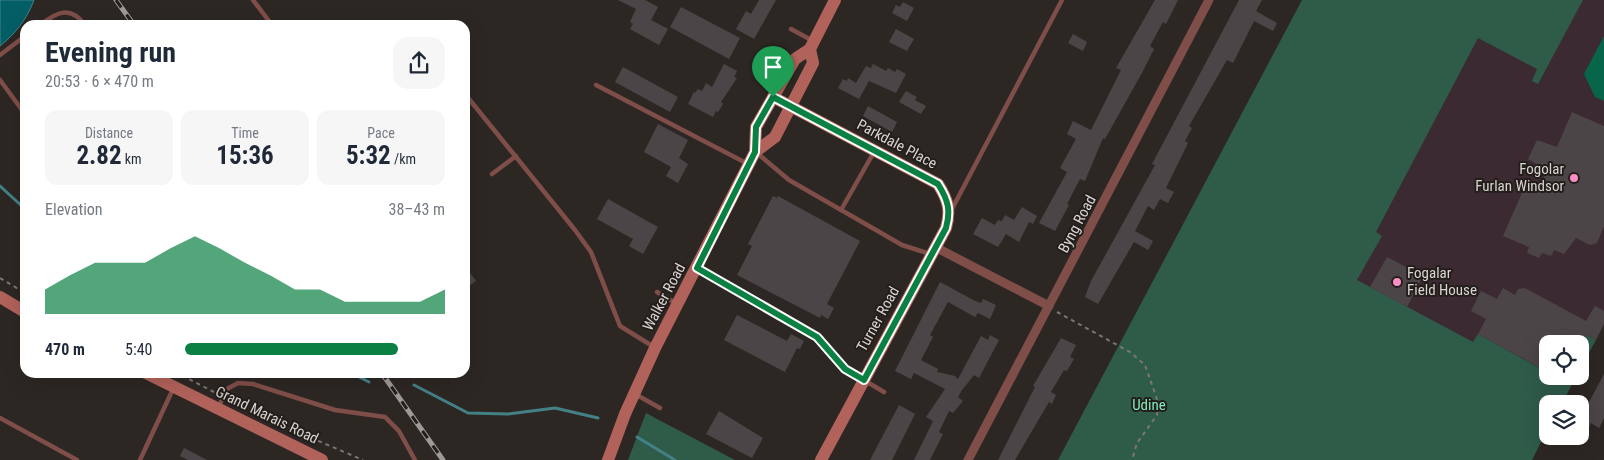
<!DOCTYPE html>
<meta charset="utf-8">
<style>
:root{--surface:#fff;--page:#f6f6f7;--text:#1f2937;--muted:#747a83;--accent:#0b8043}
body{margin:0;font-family:"Roboto Condensed",sans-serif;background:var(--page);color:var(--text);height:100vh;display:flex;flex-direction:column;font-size:19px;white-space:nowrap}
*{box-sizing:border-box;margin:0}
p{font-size:16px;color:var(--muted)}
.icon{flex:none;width:28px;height:28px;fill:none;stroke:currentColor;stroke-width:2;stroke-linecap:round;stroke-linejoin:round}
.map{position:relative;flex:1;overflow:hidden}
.drawer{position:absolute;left:20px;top:20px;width:450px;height:358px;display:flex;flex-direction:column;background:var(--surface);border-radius:15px;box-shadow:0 5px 20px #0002}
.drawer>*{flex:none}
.buttons{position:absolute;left:1539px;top:335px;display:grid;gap:10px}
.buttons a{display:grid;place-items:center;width:50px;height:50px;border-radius:10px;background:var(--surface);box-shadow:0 5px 20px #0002;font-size:25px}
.pin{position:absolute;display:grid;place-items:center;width:42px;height:42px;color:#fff;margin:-51px -21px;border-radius:50% 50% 50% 0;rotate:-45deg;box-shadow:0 0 5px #0007}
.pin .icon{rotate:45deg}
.round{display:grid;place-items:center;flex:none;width:52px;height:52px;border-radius:15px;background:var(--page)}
.head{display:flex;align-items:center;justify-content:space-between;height:85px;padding:0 25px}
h1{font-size:28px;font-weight:700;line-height:38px}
.figures{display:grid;grid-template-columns:repeat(3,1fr);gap:8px;height:85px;padding:5px 25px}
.figures div{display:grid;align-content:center;border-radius:12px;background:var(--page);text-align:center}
.figures b{font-size:25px;font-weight:700}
.figures small{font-size:14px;font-weight:400}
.figures p{font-size:14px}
.chart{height:140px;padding:10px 25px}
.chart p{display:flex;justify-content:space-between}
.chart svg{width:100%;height:90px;margin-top:5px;fill:var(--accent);opacity:.7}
ul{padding:0 25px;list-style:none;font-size:16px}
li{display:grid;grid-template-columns:80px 60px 1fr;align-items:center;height:38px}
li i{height:12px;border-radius:6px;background:var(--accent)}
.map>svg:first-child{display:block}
</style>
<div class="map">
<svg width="1604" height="460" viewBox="0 0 1604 460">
<rect width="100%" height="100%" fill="#2d2724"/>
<path fill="#3c2a32" d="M1302 0H1604V324L1580 369V344H1548V376H1576L1562 404H1548L1547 430 1532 460H1379Z"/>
<g fill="#2f5b49">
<path d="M1302 0H1583L1538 84 1532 81 1537 69 1478 38 1376 232 1382 236 1357 280 1473 342 1478 334 1547 372 1548 376H1556L1563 380 1565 376H1576L1562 404H1548L1547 430 1532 460H1058Z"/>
<path d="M1587 335 1596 340 1580 369V349Z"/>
<path d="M646 413 657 419 735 460H628Z"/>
</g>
<path fill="#076549" d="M1604 36V101L1595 97 1584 74Z"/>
<path fill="#035e65" stroke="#438186" d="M0 0H34C27 19 16 33 0 46Z"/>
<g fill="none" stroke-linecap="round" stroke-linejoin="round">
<g stroke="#438186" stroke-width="3">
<path d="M0 186 25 209"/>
<path d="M349 372 369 382"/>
<path d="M414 385 468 413 508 414 555 408 598 418"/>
<path d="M637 437 675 460"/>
</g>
</g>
<g fill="#4c4547">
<path d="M618 0H645L658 7 651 20 668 29 659 45 630 29 633 24 630 22 636 9Z"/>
<path d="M759 0H776L754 39 736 29 746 11 751 14Z"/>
<path d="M1155 0H1178L1166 24 1163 22 1150 46 1154 49 1143 71 1105 139 1103 138 1085 181 1080 179 1067 204 1069 205 1055 231 1039 223 1067 172 1060 168 1076 139 1067 134 1073 121 1091 130 1121 70 1116 68Z"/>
<path d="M1239 0H1262L1256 11 1277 23 1273 31 1254 21 1233 63 1227 60 1189 126 1192 128 1185 141 1188 143 1166 188 1174 192 1168 203 1160 199 1154 210 1148 206 1135 231 1153 241 1151 245 1148 250 1134 242 1098 304 1085 297 1091 281 1155 165 1152 164Z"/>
<path d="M903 2 914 8 907 21 892 13 896 5 900 7Z"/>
<path d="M681 7 740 38 729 59 670 27Z"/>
<path d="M896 29 914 39 907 51 889 42Z"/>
<path d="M1073 34 1087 42 1083 51 1068 43Z"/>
<path d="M724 64 737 71 734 77 737 78 721 102 723 104 718 112 716 111 713 117 688 104 694 92 695 93 698 89 702 91 706 83 712 87Z"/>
<path d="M873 64 886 71 888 68 895 72 897 69 906 74 896 93 869 81 859 99 838 88 843 79 847 81 848 78 856 83 866 66 871 68Z"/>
<path d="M623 67 678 97 670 112 615 82Z"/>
<path d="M906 91 917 97 915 100 926 106 921 114 899 102Z"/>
<path d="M868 106 897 122 892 132 863 116Z"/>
<path d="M1572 112 1604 126V226L1597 243 1590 245 1576 238 1564 254 1554 250 1551 256 1542 253 1539 258 1527 253 1529 247 1503 236 1525 186 1538 191 1547 170 1528 159 1537 140 1557 147Z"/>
<path d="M658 124 688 140 679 158 688 164 678 183 666 176 671 167 644 152Z"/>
<path d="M773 196 777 198 778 196 860 241 827 304 834 308 828 319 821 315 820 318 737 275 752 246 748 244Z"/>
<path d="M608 199 658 227 643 254 629 246 633 239 597 219Z"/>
<path d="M1022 207 1037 216 1033 224 1029 222 1019 242 1006 234 998 247 973 234 982 218 995 225 998 220 1002 221 1005 215 1014 220Z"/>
<path d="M1387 257 1423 276 1407 307 1370 287Z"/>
<path d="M465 266 476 281 465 289Z"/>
<path d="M940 282 975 301 981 303 983 299 996 305 990 319 978 313 975 317 948 302 930 335 933 337 921 360 938 369 937 372 955 376 958 379 981 336 988 340 990 335 999 340 979 378 974 375 962 390 958 397 963 401 953 413 949 411 939 432 943 434 930 460H914L933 421 926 417 945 389 914 373 911 379 895 371Z"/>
<path d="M1503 288 1515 295 1518 289 1525 288 1586 321 1595 306 1604 311V324L1596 340 1587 335 1583 344H1548V372L1478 334 1486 319 1471 311 1481 291 1497 299Z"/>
<path d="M737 315 787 341 791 334 804 341 800 349 797 348 785 372 724 340Z"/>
<path d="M1061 338 1076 345 1070 357 1074 359 1067 371 1064 370 1051 392 1056 395 1052 404 1049 402 1015 460H998L1035 387 1033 386Z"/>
<path d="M1604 374V418L1599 428 1591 423 1580 444V419Z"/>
<path d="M899 405 915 414 892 460H870Z"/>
<path d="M719 411 763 438 752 458 706 434Z"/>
<path d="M184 448 207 460H188L180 456Z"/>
</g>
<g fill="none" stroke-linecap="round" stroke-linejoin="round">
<g stroke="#7b7674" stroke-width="2" stroke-dasharray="4 4" stroke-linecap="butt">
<path d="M0 278 25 293"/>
<path d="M1057 312 1130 352 1145 365 1158 402 1157 415 1137 443 1132 460"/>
<path d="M175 372 216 393"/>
<path d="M274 422 363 460"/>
</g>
<g stroke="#804e49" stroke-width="4.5">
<path d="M253 0 272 25"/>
<path d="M40 25C57 12 70 5 85 25"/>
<path d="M791 29 813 41"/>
<path d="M0 55 25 36"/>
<path d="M772 66 785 73"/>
<path d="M0 80 25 114"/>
<path d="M596 85 748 164"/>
<path d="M465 94 575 230 591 252 620 326 654 347"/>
<path d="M757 153 789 180 902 245 930 254"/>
<path d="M492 174 516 156"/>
<path d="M952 209 1062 0"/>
<path d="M841 210 874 152"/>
<path d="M698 268 817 337 845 369 884 392"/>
<path d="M657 292 677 304"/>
<path d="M635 394 660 408"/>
<path d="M219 406 227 389 238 383 253 384 335 410 385 417 399 431 415 460"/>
<path d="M0 418 77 460"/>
<path d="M140 460 173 389"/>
</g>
<g stroke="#804e49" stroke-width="9">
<path d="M935 247 1049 306"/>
<path d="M968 460 1209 0"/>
</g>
<g stroke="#b1625a" stroke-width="12">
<path d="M773 97 938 184C948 200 951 210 946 228L821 460"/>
<path d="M755 152 775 137 813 63 810 49"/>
<path d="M0 297 25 312"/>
<path d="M144 372 322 460"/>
<path d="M608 460 625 414 655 348 755 152 756 127 795 59 810 49 835 0"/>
</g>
<defs>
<g id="rail">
<path d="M116 0 134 25"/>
<path d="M381 372 443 460"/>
</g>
</defs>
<use href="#rail" stroke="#9f9a97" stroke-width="5"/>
<use href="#rail" stroke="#241e1b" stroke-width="3" stroke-dasharray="9" stroke-linecap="butt"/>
</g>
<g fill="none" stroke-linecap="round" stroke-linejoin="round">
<defs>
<path id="route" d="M773 97 938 184C948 200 951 210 946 228L864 380 845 369 817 337 697 268 755 152 756 127Z"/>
</defs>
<use href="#route" stroke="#fff" stroke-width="10"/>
<use href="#route" stroke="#0b8043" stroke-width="6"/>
</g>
<g fill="#fb8fc5" stroke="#241e1b" stroke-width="2">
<circle cx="1574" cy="178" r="5"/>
<circle cx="1397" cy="282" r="5"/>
</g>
<g text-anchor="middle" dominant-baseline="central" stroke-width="4" stroke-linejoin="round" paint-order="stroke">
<g font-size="15" fill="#d8d4d2" stroke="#241e1b">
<text transform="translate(897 144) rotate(28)">Parkdale Place</text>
<text transform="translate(1077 224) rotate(-62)">Byng Road</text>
<text transform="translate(664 297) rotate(-62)">Walker Road</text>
<text transform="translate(878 319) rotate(-61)">Turner Road</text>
<text transform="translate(267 415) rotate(26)">Grand Marais Road</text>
</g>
<g font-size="15" fill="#d8d4d2" stroke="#241e1b" text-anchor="end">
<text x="1564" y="169">Fogolar<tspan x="1564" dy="17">Furlan Windsor</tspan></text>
<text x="1407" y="273" text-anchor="start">Fogalar<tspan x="1407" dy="17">Field House</tspan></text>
</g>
<g font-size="15" fill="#7eeec0" stroke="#241e1b">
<text x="1149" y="405">Udine</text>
</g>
</g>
</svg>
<div class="buttons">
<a><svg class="icon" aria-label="locate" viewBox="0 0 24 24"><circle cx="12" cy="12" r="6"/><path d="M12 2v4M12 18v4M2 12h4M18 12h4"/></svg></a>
<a><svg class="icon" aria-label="layers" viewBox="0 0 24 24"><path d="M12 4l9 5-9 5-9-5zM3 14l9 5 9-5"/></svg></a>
</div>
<div class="pin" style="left:773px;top:97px;background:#1e9e55"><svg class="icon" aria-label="arrive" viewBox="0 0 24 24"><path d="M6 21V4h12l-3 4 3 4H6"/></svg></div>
<section class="drawer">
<div class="head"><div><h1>Evening run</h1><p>20:53 · 6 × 470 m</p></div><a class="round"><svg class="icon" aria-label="share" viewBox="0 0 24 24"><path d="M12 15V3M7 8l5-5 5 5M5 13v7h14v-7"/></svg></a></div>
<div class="figures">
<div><p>Distance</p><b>2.82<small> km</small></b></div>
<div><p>Time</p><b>15:36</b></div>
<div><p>Pace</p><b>5:32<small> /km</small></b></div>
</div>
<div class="chart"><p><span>Elevation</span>38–43 m</p>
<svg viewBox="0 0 160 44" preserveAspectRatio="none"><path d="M0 44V32L10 25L20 19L30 19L40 19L50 12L60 6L70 12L80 19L90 25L100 32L110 32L120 38L130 38L140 38L150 38L160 32V44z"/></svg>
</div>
<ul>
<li><b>470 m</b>5:40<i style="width:82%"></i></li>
</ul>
</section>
</div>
